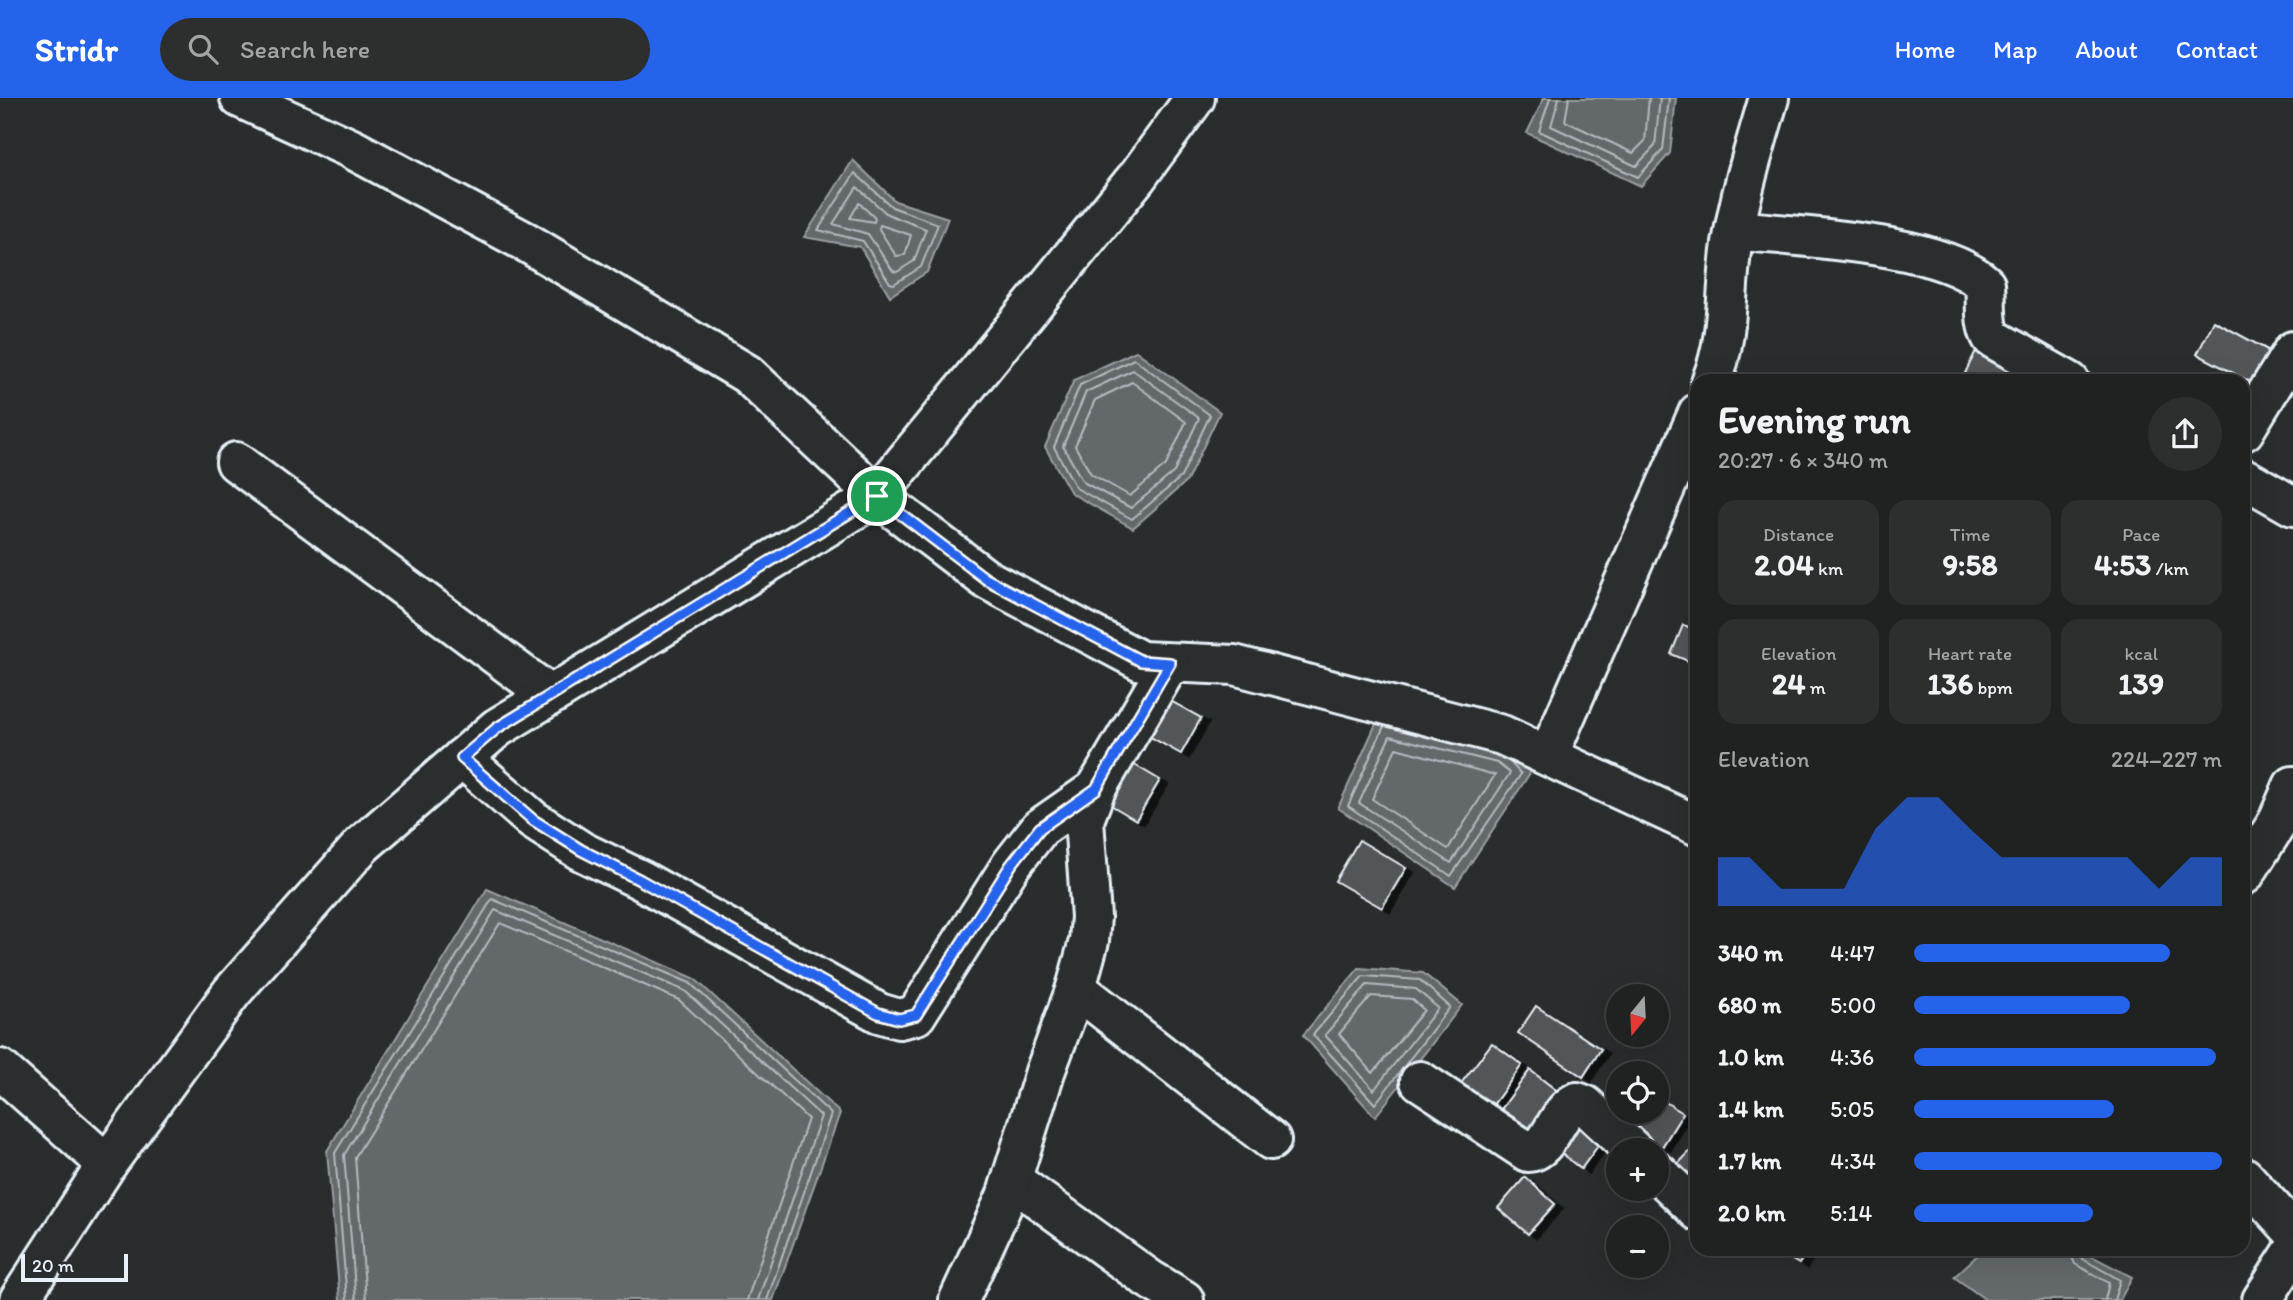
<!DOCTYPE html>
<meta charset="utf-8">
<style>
:root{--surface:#202222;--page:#2d2f2f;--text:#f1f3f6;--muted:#a2a4a5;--line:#3d3f40;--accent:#2563eb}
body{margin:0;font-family:Itim,sans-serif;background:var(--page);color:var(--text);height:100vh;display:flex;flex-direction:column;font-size:26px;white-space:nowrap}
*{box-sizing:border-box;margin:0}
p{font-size:23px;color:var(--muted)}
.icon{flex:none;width:38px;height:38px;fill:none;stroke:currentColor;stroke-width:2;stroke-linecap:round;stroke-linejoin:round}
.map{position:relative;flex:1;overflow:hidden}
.details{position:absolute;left:1690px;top:276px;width:560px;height:882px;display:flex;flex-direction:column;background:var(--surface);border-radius:21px;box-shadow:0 7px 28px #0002,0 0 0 2px var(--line)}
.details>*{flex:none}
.needle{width:46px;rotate:198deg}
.tools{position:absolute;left:1606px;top:886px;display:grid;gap:14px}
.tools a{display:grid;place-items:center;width:63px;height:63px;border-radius:50%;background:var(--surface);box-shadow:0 7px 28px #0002,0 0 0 2px var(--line);font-size:35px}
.scale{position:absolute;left:21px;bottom:18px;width:107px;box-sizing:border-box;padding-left:7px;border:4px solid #e8f1f8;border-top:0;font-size:19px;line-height:24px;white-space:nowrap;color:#e8f1f8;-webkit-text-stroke:5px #2a2d2e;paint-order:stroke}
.pin{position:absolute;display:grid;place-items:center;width:60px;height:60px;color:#fff;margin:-30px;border:4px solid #fff;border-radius:50%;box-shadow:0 2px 7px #0007}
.round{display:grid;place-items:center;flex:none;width:74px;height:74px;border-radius:37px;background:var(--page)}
.headline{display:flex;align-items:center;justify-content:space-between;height:119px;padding:0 28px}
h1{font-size:38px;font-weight:700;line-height:52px}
.figures{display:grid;grid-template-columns:repeat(3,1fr);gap:10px;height:119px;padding:7px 28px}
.figures div{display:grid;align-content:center;border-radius:18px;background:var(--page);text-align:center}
.figures b{font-size:30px;font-weight:700}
.figures small{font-size:19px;font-weight:400}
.figures p{font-size:19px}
.chart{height:196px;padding:14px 28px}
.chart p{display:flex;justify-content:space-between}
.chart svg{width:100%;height:126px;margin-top:7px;fill:var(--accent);opacity:.7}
ul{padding:0 28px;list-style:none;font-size:23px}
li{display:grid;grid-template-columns:112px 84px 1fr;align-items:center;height:52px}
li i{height:18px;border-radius:9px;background:var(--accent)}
header{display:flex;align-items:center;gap:42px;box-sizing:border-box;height:98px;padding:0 35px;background:var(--accent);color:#fff}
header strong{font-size:33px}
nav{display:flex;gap:38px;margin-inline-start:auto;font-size:24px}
.search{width:490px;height:63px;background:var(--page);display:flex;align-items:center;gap:18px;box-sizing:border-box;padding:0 24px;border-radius:38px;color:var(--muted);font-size:26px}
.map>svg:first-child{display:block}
</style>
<header>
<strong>Stridr</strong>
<div class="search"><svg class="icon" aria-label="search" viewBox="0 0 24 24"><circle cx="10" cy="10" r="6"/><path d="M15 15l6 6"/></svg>Search here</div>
<nav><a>Home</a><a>Map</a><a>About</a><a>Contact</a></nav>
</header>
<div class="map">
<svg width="2293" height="1202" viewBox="0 0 2293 1202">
<defs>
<filter id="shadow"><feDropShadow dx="8" dy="4.5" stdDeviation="0" flood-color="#0009"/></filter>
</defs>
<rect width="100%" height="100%" fill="#2a2d2e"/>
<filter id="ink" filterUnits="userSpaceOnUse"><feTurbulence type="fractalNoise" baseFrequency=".0143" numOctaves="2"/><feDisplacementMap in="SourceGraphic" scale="14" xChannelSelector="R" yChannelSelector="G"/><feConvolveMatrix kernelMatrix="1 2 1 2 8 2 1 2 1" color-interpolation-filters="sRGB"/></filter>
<g filter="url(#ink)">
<g fill="#63686b" stroke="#989fa3" stroke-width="2">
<path d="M1544 0H1676L1670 55 1641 88 1527 35Z"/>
<path d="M853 62 895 103 948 120 927 174 890 198 860 149 804 139Z"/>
<path d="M1136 253 1220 314 1187 383 1133 430 1071 395 1045 349 1074 282Z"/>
<path d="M1379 619 1505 650 1532 672 1455 789 1338 710Z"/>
<path d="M487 791 694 880 840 1015 773 1202H340L327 1053Z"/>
<path d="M1359 870 1423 875 1462 907 1375 1019 1303 937Z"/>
<path d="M1983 1152H2080L2132 1179 2120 1202H1986L1954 1179Z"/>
</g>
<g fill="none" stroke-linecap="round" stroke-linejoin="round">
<g stroke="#b3bac0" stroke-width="2">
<path d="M1550 0 1539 33 1638 79 1663 52 1669 0"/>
<path d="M1559 0 1551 28 1636 68 1655 48 1660 0"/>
<path d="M1569 0 1565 23 1633 55 1645 43 1649 0"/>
<path d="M855 75 892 109 938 126 921 169 894 186 890 185 863 143 818 132Z"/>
<path d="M857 89 887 116 926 131 914 163 897 174 893 173 868 136 833 126Z"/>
<path d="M859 105 875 120 874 124 850 120Z"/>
<path d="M880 127 911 137 905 157 896 158 879 131Z"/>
<path d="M1134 261 1210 317 1181 379 1132 421 1076 390 1054 349 1080 287Z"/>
<path d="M1133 272 1199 320 1174 374 1131 410 1083 384 1063 348 1086 294Z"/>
<path d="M1132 284 1186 324 1166 367 1130 398 1091 376 1075 348 1095 302Z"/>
<path d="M1384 628 1348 708 1451 778 1521 676 1510 664"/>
<path d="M1390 638 1497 665 1510 675 1451 765 1359 705Z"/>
<path d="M1396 650 1495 677 1448 751 1372 701Z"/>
<path d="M1363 878 1420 882 1450 909 1375 1006 1313 937Z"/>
<path d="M1367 887 1416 891 1438 910 1374 992 1325 937Z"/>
<path d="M1371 898 1412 901 1424 912 1373 975 1339 936Z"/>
<path d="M2069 1152 2075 1166 2109 1185 2105 1202"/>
<path d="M2078 1152 2081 1160 2120 1182 2114 1202"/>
<path d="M347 1202 335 1055 492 801 690 885 831 1016 767 1202"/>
<path d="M356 1202 344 1057 495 812 685 893 821 1018 758 1202"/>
<path d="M366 1202 355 1059 500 825 679 902 808 1021 747 1202"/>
</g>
</g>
<g fill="#535759" stroke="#e8f1f8" stroke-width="2" filter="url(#shadow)">
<path d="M2214 223 2275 256 2258 288 2197 256Z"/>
<path d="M1977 251 2035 284H1980L1965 275Z"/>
<path d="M1683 527 1698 532V567L1671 556Z"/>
<path d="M1167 601 1201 620 1181 656 1147 637Z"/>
<path d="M1128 663 1160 682 1136 722 1104 703Z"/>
<path d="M1359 742 1406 770 1382 810 1335 783Z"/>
<path d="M1536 908 1601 951 1583 979 1518 935Z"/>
<path d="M1492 945 1522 967 1490 1011 1459 988Z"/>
<path d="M1530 972 1569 1002 1536 1046 1497 1017Z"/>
<path d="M1619 998V1013H1657V999L1683 1015 1662 1049 1609 1014Z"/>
<path d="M1575 1009 1608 1034 1581 1071 1548 1045Z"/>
<path d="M1698 1045V1095L1672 1072Z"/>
<path d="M1525 1079 1555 1106 1528 1136 1498 1110Z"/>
<path d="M1775 1152H1808L1799 1166Z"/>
</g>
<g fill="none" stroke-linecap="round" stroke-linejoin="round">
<defs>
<g id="minor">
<path d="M240 0 352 51 526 144 747 276 877 398 986 481 1141 563 1234 567 1502 637 1698 728"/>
<path d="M1735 132C1798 139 1939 144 1985 186 1987 205 1983 225 1992 240L2070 284"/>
<path d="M1711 284C1730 240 1725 191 1732 146 1740 96 1755 48 1769 0"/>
<path d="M2244 333 2293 253"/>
<path d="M236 364 550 597"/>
<path d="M2244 380 2293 408"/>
<path d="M1548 658 1698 315"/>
<path d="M462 660 533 722 581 753 641 782 879 915 899 921 916 917 1011 767 1040 730 1096 691"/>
<path d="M2244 777 2277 725 2293 688"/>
<path d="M1076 890 1271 1042"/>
<path d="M0 971 107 1066"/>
<path d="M1420 983 1528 1054C1551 1053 1556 1012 1577 1004L1585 1007 1633 1052"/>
<path d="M1657 1074 1698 1113"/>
<path d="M2244 1079 2293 1133"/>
<path d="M1012 1082 1149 1181 1184 1202"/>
<path d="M19 1202 107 1066 232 894 362 747 497 630 877 398 1137 79 1195 0"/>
<path d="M959 1202 1006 1099 1045 974 1076 890 1089 843 1091 819 1084 722 1096 691 1170 565"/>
<path d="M2262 1202 2293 1154"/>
</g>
</defs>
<use href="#minor" stroke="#e8f1f8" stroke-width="44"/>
<use href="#minor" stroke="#2a2d2e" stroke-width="38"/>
</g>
</g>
<g fill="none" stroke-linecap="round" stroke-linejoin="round" filter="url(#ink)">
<defs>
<path id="route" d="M877 398 986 481 1141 563 1170 565 1096 691 1040 730 1011 767 916 917 899 921 878 915 640 782 581 752 533 722 462 660 497 630Z"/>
</defs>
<use href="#route" stroke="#fff" stroke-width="14"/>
<use href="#route" stroke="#2563eb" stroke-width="9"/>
</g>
</svg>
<div class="tools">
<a><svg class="needle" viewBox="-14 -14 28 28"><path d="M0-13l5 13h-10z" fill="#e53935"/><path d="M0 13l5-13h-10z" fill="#a2a4a5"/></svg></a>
<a><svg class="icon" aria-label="locate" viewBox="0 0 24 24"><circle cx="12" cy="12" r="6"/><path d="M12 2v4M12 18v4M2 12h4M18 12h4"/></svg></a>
<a>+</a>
<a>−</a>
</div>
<div class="scale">20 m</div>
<div class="pin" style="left:877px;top:398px;background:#1e9e55"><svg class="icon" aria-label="arrive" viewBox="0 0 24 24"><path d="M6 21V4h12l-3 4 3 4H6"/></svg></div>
<section class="details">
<div class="headline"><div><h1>Evening run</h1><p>20:27 · 6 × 340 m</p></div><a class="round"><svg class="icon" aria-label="share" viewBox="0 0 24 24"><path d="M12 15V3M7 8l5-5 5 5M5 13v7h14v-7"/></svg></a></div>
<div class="figures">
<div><p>Distance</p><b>2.04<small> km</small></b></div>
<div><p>Time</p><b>9:58</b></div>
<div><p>Pace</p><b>4:53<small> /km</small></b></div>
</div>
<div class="figures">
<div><p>Elevation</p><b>24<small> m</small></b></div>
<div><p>Heart rate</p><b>136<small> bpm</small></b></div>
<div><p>kcal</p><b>139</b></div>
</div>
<div class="chart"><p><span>Elevation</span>224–227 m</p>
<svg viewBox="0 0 160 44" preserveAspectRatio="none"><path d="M0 44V27L10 27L20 38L30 38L40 38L50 17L60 6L70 6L80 17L90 27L100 27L110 27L120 27L130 27L140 38L150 27L160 27V44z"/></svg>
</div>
<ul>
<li><b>340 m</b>4:47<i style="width:83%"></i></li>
<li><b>680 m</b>5:00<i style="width:70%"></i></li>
<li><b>1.0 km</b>4:36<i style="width:98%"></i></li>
<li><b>1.4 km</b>5:05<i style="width:65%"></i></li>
<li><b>1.7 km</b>4:34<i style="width:100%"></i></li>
<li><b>2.0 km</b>5:14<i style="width:58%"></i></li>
</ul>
</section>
</div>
